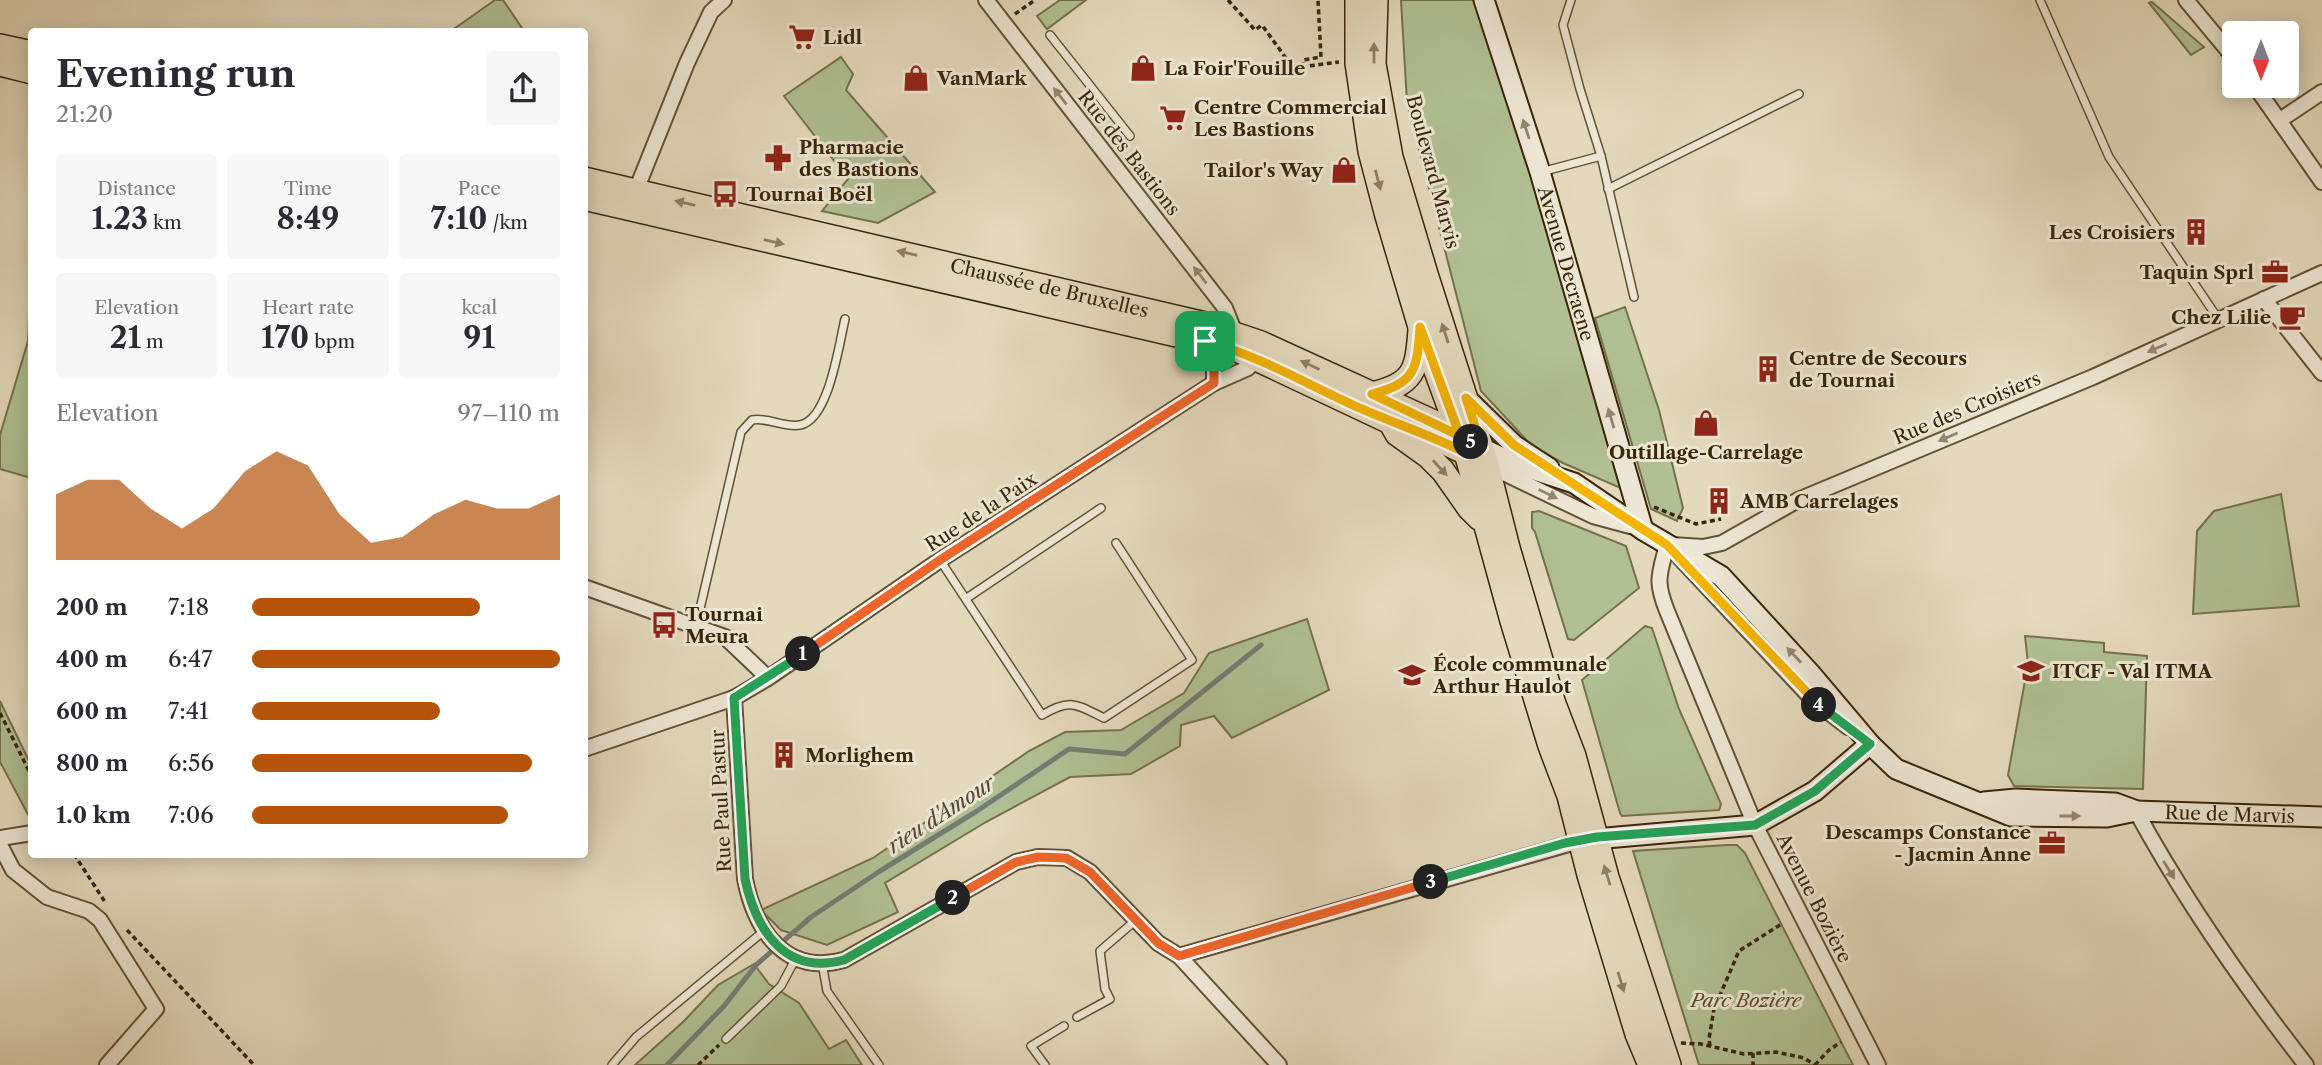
<!DOCTYPE html>
<meta charset="utf-8">
<style>
:root{--surface:#fff;--page:#f7f7f7;--text:#2b2b33;--muted:#7c7c81;--accent:#b45309}
body{margin:0;font-family:"Libre Caslon Text",serif;background:var(--page);color:var(--text);height:100vh;display:flex;flex-direction:column;font-size:26px;white-space:nowrap}
*{box-sizing:border-box;margin:0}
p{font-size:23px;color:var(--muted)}
.icon{flex:none;width:38px;height:38px;fill:none;stroke:currentColor;stroke-width:2;stroke-linecap:round;stroke-linejoin:round}
.map{position:relative;flex:1;overflow:hidden}
.panel{position:absolute;left:28px;top:28px;width:560px;height:830px;display:flex;flex-direction:column;background:var(--surface);border-radius:7px;box-shadow:0 4px 18px #0003}
.panel>*{flex:none}
.needle{width:46px;rotate:180deg}
.controls{position:absolute;left:2222px;top:21px;display:grid;gap:14px}
.controls a{display:grid;place-items:center;width:77px;height:77px;border-radius:7px;background:var(--surface);box-shadow:0 4px 18px #0003;font-size:35px}
.pin{position:absolute;display:grid;place-items:center;width:60px;height:60px;color:#fff;margin:-30px;border-radius:14px;box-shadow:0 4px 10px #0006}
.km{position:absolute;width:35px;height:35px;margin:-18px;border-radius:50%;background:#222;color:#fff;font-size:19px;line-height:35px;text-align:center}
.round{display:grid;place-items:center;flex:none;width:74px;height:74px;border-radius:7px;background:var(--page)}
.headline{display:flex;align-items:center;justify-content:space-between;height:119px;padding:0 28px}
h1{font-size:38px;font-weight:800;line-height:52px}
.metrics{display:grid;grid-template-columns:repeat(3,1fr);gap:10px;height:119px;padding:7px 28px}
.metrics div{display:grid;align-content:center;border-radius:7px;background:var(--page);text-align:center}
.metrics b{font-size:30px;font-weight:800}
.metrics small{font-size:19px;font-weight:400}
.metrics p{font-size:19px}
.chart{height:196px;padding:14px 28px}
.chart p{display:flex;justify-content:space-between}
.chart svg{width:100%;height:126px;margin-top:7px;fill:var(--accent);opacity:.7}
ul{padding:0 28px;list-style:none;font-size:23px}
li{display:grid;grid-template-columns:112px 84px 1fr;align-items:center;height:52px}
li i{height:18px;border-radius:9px;background:var(--accent)}
.map>svg:first-child{display:block}
</style>
<div class="map">
<svg width="2322" height="1065" viewBox="0 0 2322 1065">
<rect width="100%" height="100%" fill="#e4d9bd"/>
<filter id="stains"><feTurbulence type="fractalNoise" baseFrequency=".00286" numOctaves="4"/><feColorMatrix values="0 0 0 0 .2 0 0 0 0 .09 0 0 0 0 .02 0 0 0 .5 -.17"/></filter>
<radialGradient id="worn" r=".72"><stop offset=".6" stop-color="#630" stop-opacity="0"/><stop offset="1" stop-color="#630" stop-opacity=".3"/></radialGradient>
<g fill="#b0c094" stroke="#75724e" stroke-width="2">
<path d="M495 0H503L524 31H451Z"/>
<path d="M1060 0H1086L1047 29 1037 16Z"/>
<path d="M1401 0H1477L1523 145 1623 489 1563 463 1532 446 1481 391 1407 102Z"/>
<path d="M2152 2 2204 47 2191 55 2149 3Z"/>
<path d="M841 57 853 74 846 90 935 192 878 223 822 211 848 179 784 96Z"/>
<path d="M1625 307 1659 410 1683 508 1677 521 1651 509 1595 318Z"/>
<path d="M29 316 32 317 31 478 0 469V435L28 341Z"/>
<path d="M2281 494 2299 606 2193 614 2197 531 2214 511Z"/>
<path d="M1539 511 1626 546 1639 588 1574 640 1568 639 1535 532 1532 528V512Z"/>
<path d="M1307 619 1329 690 1232 738 1214 716 1181 725 1180 746 1131 774 1070 777 986 822 885 883 898 912 827 945 781 930 761 910 873 858 1029 751 1065 732 1121 730 1184 693 1209 653Z"/>
<path d="M1645 626 1652 628 1679 709 1721 804 1719 810 1622 816 1620 813 1582 680Z"/>
<path d="M2025 636 2104 643V652L2147 656 2143 789 2014 786 2008 775 2028 664Z"/>
<path d="M0 701 31 765V820L0 762Z"/>
<path d="M1727 845H1737L1745 853 1853 1065H1699L1633 851Z"/>
<path d="M754 964 769 984 799 1003 829 1049 846 1040 862 1065H635L683 1022 718 985Z"/>
</g>
<g fill="none" stroke-linecap="round" stroke-linejoin="round">
<path stroke="#757d74" stroke-width="5" d="M667 1065 724 1006 756 965 811 917 880 871 977 811 1069 749 1125 754 1261 645"/>
<defs>
<g id="lane">
<path d="M1571 0 1563 25 1580 89 1601 156"/>
<path d="M2040 0 2109 157 2219 320"/>
<path d="M1050 35 1130 136"/>
<path d="M1541 172 1601 156 1634 297"/>
<path d="M1608 189 1799 94"/>
<path d="M940 560 1042 715C1070 698 1076 704 1104 718L1192 660 1116 543"/>
<path d="M967 598 1101 508"/>
<path d="M696 626 741 432 752 420C768 417 785 428 800 425 829 420 839 344 845 319"/>
<path d="M822 963 827 991 879 1065"/>
<path d="M1077 1017 1110 999 1105 989 1100 951 1136 920"/>
<path d="M726 1039 781 986 796 958"/>
<path d="M612 1065 636 1037 764 931"/>
<path d="M1045 1065 1031 1046 1064 1026"/>
</g>
<g id="street">
<path d="M986 0 1225 308 1235 333"/>
<path d="M2186 0 2235 59"/>
<path d="M2255 86 2322 182"/>
<path d="M2280 120 2322 92"/>
<path d="M633 198 687 63 711 12 724 0"/>
<path d="M2264 299 2322 373"/>
<path d="M1205 341 1214 358V383"/>
<path d="M1487 465 1593 516 1630 526"/>
<path d="M1667 545C1659 575 1655 581 1667 611L1755 825 1878 1065"/>
<path d="M1672 545 1703 547 1722 543 1798 500 2093 377 2322 273"/>
<path d="M1680 558 1813 700 1848 727"/>
<path d="M584 587 725 637 768 678"/>
<path d="M734 698 745 879C755 930 785 976 844 960L1016 862 1038 857 1067 858 1090 872 1158 943 1179 956 1279 1065"/>
<path d="M584 749 734 698 768 678 940 560 1214 383 1248 368 1258 358"/>
<path d="M2136 811C2185 901 2243 984 2306 1065"/>
<path d="M0 838 32 833"/>
<path d="M0 845 13 870 47 897 89 911 100 920 156 1009 107 1065"/>
<path d="M1179 956 1579 841"/>
</g>
<g id="secondary">
<path id="s1" d="M1484 0 1540 172 1643 530"/>
<path d="M1466 398 1514 445 1549 468"/>
<path id="s2" d="M1482 448 1513 463 1574 483 1643 530 1721 576 1810 673 1870 744 1896 769 2011 816 2107 817 2136 811 2322 817"/>
<path d="M1984 802 2016 799 2115 803 2134 810"/>
<path d="M1583 840 1755 825 1815 791 1870 744"/>
</g>
<g id="primary">
<path d="M1357 0V63L1370 151 1387 216 1420 327 1466 453 1512 621 1550 746 1569 796 1589 875 1637 1034 1650 1065"/>
<path d="M1376 0 1374 64 1391 157 1426 274 1487 465 1508 548 1554 704 1574 756 1607 877 1669 1065"/>
<path d="M0 46 32 53"/>
<path d="M0 64 32 72"/>
<path id="s3" d="M584 179 1205 324 1261 343 1436 423"/>
<path d="M584 198 1233 348 1390 422 1418 430 1472 456"/>
<path d="M1372 394C1414 384 1417 371 1420 330"/>
<path d="M1393 427 1397 434 1429 457 1443 471 1469 508 1479 518"/>
</g>
</defs>
<use href="#lane" stroke="#645234" stroke-width="10"/>
<use href="#street" stroke="#645234" stroke-width="18"/>
<use href="#secondary" stroke="#3a2507" stroke-width="23"/>
<use href="#primary" stroke="#3a2507" stroke-width="26"/>
<g stroke="#3a2507" stroke-width="3.5" stroke-dasharray="5 3.5" stroke-linecap="butt">
<path d="M1228 0 1255 30 1262 25 1293 68 1339 62"/>
<path d="M1015 14 1035 0"/>
<path d="M1302 67 1303 60 1321 57 1318 0"/>
<path d="M1654 507 1696 524 1721 519"/>
<path d="M0 713 32 777"/>
<path d="M74 854 105 902"/>
<path d="M127 930 254 1065"/>
<path d="M1681 1043 1701 1044 1744 1054 1776 1052 1804 1058 1815 1065"/>
<path d="M1710 1046 1709 1039 1714 1009 1739 951 1783 923"/>
<path d="M1753 1053V1065"/>
<path d="M698 1065 719 1045"/>
<path d="M1815 1065 1829 1050 1841 1042"/>
</g>
<use href="#lane" stroke="#ede6d4" stroke-width="7"/>
<use href="#street" stroke="#ede6d4" stroke-width="14"/>
<use href="#secondary" stroke="#ede6d4" stroke-width="19"/>
<use href="#primary" stroke="#e4d9bd" stroke-width="23"/>
</g>
<defs><path id="oneway-solid" d="M-6-.8H1V-3.2L6.5 0L1 3.2V.8H-6Z" transform="scale(1.75)"/></defs>
<g fill="#8f7f62">
<use href="#oneway-solid" transform="translate(1374 53) rotate(-90)"/>
<use href="#oneway-solid" transform="translate(1378 180) rotate(75)"/>
<use href="#oneway-solid" transform="translate(685 203) rotate(-167)"/>
<use href="#oneway-solid" transform="translate(774 242) rotate(13)"/>
<use href="#oneway-solid" transform="translate(907 253) rotate(-167)"/>
<use href="#oneway-solid" transform="translate(1445 333) rotate(-108)"/>
<use href="#oneway-solid" transform="translate(1310 365) rotate(-155)"/>
<use href="#oneway-solid" transform="translate(1440 468) rotate(47)"/>
<use href="#oneway-solid" transform="translate(1607 875) rotate(-107)"/>
<use href="#oneway-solid" transform="translate(1621 982) rotate(73)"/>
</g>
<g fill="#94866e">
<use href="#oneway-solid" transform="translate(1060 96) rotate(-128)"/>
<use href="#oneway-solid" transform="translate(1526 129) rotate(-108)"/>
<use href="#oneway-solid" transform="translate(1200 275) rotate(-128)"/>
<use href="#oneway-solid" transform="translate(2157 348) rotate(156)"/>
<use href="#oneway-solid" transform="translate(1611 418) rotate(-106)"/>
<use href="#oneway-solid" transform="translate(1948 437) rotate(157)"/>
<use href="#oneway-solid" transform="translate(1548 494) rotate(26)"/>
<use href="#oneway-solid" transform="translate(1794 655) rotate(-133)"/>
<use href="#oneway-solid" transform="translate(2070 816)"/>
<use href="#oneway-solid" transform="translate(2169 870) rotate(58)"/>
</g>
<g fill="none" stroke-linecap="round" stroke-linejoin="round">
<defs>
<path id="split-1" d="M803 654 940 560 1214 383V358L1205 341"/>
<path id="split-2" d="M803 654 734 698 745 879C756 930 785 976 844 960L953 898"/>
<path id="split-3" d="M953 898 1016 862 1038 857 1066 858 1090 872 1158 943 1179 956 1431 882"/>
<path id="split-4" d="M1431 882 1565 843 1597 837 1755 825 1815 791 1870 744 1819 705"/>
<path id="split-5" d="M1471 442 1482 448 1466 398 1514 445 1667 545 1819 705"/>
<path id="split-6" d="M1205 341C1257 355 1303 382 1353 405 1390 422 1429 434 1466 453L1460 436 1372 394C1416 383 1417 369 1420 327L1460 436 1471 442"/>
</defs>
<use href="#split-1" stroke="#fff" stroke-width="14"/>
<use href="#split-2" stroke="#fff" stroke-width="14"/>
<use href="#split-3" stroke="#fff" stroke-width="14"/>
<use href="#split-4" stroke="#fff" stroke-width="14"/>
<use href="#split-5" stroke="#fff" stroke-width="14"/>
<use href="#split-6" stroke="#fff" stroke-width="14"/>
<use href="#split-1" stroke="#f0652b" stroke-width="9"/>
<use href="#split-2" stroke="#22a559" stroke-width="9"/>
<use href="#split-3" stroke="#f0652b" stroke-width="9"/>
<use href="#split-4" stroke="#22a559" stroke-width="9"/>
<use href="#split-5" stroke="#f5b400" stroke-width="9"/>
<use href="#split-6" stroke="#f5b400" stroke-width="9"/>
</g>
<defs>
<symbol id="supermarket-bare" viewBox="-9 -9 18 18"><path d="M-6-5.5h2.5l.6 2H6L4.5 2H-2.5L-4.4-4H-6ZM-1.5 3.2a1.3 1.3 0 1 0 .1 0ZM3 3.2a1.3 1.3 0 1 0 .1 0Z" fill="#8f2418" stroke="#ede6d4" stroke-width="2.5" paint-order="stroke"/></symbol>
<symbol id="shop-bare" viewBox="-9 -9 18 18"><path d="M-5-2.5h2.3a2.7 3.5 0 0 1 5.4 0H5L5.5 6h-11ZM-1.5-2.5h3a1.5 2.3 0 0 0-3 0Z" fill="#8f2418" stroke="#ede6d4" stroke-width="2.5" paint-order="stroke"/></symbol>
<symbol id="pharmacy-bare" viewBox="-9 -9 18 18"><path d="M-2-6h4v4h4v4h-4v4h-4v-4h-4v-4h4Z" fill="#8f2418" stroke="#ede6d4" stroke-width="2.5" paint-order="stroke"/></symbol>
<symbol id="bus-bare" viewBox="-9 -9 18 18"><path d="M-5-6H5V4H4V6H2V4H-2V6H-4V4H-5ZM-3.5-4V0h7V-4ZM-3.5 1.2v1.5H-2V1.2ZM2 1.2v1.5H3.5V1.2Z" fill="#8f2418" stroke="#ede6d4" stroke-width="2.5" paint-order="stroke"/></symbol>
<symbol id="building-bare" viewBox="-9 -9 18 18"><path d="M-4-6H4V6H1V3H-1V6H-4ZM-2.5-4.3h1.7v1.8h-1.7ZM.8-4.3h1.7v1.8H.8ZM-2.5-1h1.7V.8h-1.7ZM.8-1h1.7V.8H.8Z" fill="#8f2418" stroke="#ede6d4" stroke-width="2.5" paint-order="stroke"/></symbol>
<symbol id="office-bare" viewBox="-9 -9 18 18"><path d="M-6-3h4V-5.5h4V-3h4V5H-6ZM-1-4.5V-3h2v-1.5ZM-6 0V1H6V0Z" fill="#8f2418" stroke="#ede6d4" stroke-width="2.5" paint-order="stroke"/></symbol>
<symbol id="cafe-bare" viewBox="-9 -9 18 18"><path d="M-5.5-4.5H6V0H3Q3 3.5 0 3.5H-2.5Q-5.5 3.5-5.5 0ZM3-3.2v2h1.7v-2ZM-6 4.5H4V6H-6Z" fill="#8f2418" stroke="#ede6d4" stroke-width="2.5" paint-order="stroke"/></symbol>
<symbol id="school-bare" viewBox="-9 -9 18 18"><path d="M0-5L7-2L0 1L-7-2ZM-4 1L0 2.5L4 1V4Q0 6-4 4Z" fill="#8f2418" stroke="#ede6d4" stroke-width="2.5" paint-order="stroke"/></symbol>
</defs>
<g fill-rule="evenodd">
<use href="#supermarket-bare" x="783" y="18" width="38" height="38"/>
<use href="#shop-bare" x="1124" y="49" width="38" height="38"/>
<use href="#shop-bare" x="897" y="59" width="38" height="38"/>
<use href="#supermarket-bare" x="1154" y="99" width="38" height="38"/>
<use href="#pharmacy-bare" x="759" y="139" width="38" height="38"/>
<use href="#shop-bare" x="1325" y="151" width="38" height="38"/>
<use href="#bus-bare" x="706" y="175" width="38" height="38"/>
<use href="#building-bare" x="2177" y="213" width="38" height="38"/>
<use href="#office-bare" x="2256" y="253" width="38" height="38"/>
<use href="#cafe-bare" x="2273" y="298" width="38" height="38"/>
<use href="#building-bare" x="1749" y="350" width="38" height="38"/>
<use href="#shop-bare" x="1687" y="404" width="38" height="38"/>
<use href="#building-bare" x="1700" y="482" width="38" height="38"/>
<use href="#bus-bare" x="645" y="606" width="38" height="38"/>
<use href="#school-bare" x="2012" y="652" width="38" height="38"/>
<use href="#school-bare" x="1393" y="656" width="38" height="38"/>
<use href="#building-bare" x="765" y="736" width="38" height="38"/>
<use href="#office-bare" x="2033" y="824" width="38" height="38"/>
</g>
<g text-anchor="middle" dominant-baseline="central" stroke-width="6" stroke-linejoin="round" paint-order="stroke">
<g font-size="19" font-weight="bold" fill="#3a2507" stroke="#ede6d4" text-anchor="start">
<text x="823" y="37">Lidl</text>
<text x="1164" y="68">La Foir'Fouille</text>
<text x="937" y="78">VanMark</text>
<text x="1194" y="107">Centre Commercial<tspan x="1194" dy="22">Les Bastions</tspan></text>
<text x="799" y="147">Pharmacie<tspan x="799" dy="22">des Bastions</tspan></text>
<text x="1323" y="170" text-anchor="end">Tailor's Way</text>
<text x="746" y="194">Tournai Boël</text>
<text x="2175" y="232" text-anchor="end">Les Croisiers</text>
<text x="2254" y="272" text-anchor="end">Taquin Sprl</text>
<text x="2271" y="317" text-anchor="end">Chez Lilie</text>
<text x="1789" y="358">Centre de Secours<tspan x="1789" dy="22">de Tournai</tspan></text>
<text x="1706" y="452" text-anchor="middle">Outillage-Carrelage</text>
<text x="1740" y="501">AMB Carrelages</text>
<text x="685" y="614">Tournai<tspan x="685" dy="22">Meura</tspan></text>
<text x="1433" y="664">École communale<tspan x="1433" dy="22">Arthur Haulot</tspan></text>
<text x="2052" y="671">ITCF - Val ITMA</text>
<text x="805" y="755">Morlighem</text>
<text x="2031" y="832" text-anchor="end">Descamps Constance<tspan x="2031" dy="22">- Jacmin Anne</tspan></text>
</g>
<g font-size="19" fill="#3a2507" stroke="#ede6d4">
<text transform="translate(1129 153) rotate(52)">Rue des Bastions</text>
<text transform="translate(1433 172) rotate(75)">Boulevard Marvis</text>
<text stroke="none"><textPath href="#s1" startOffset="276">Avenue Decraene</textPath></text>
<text stroke="none"><textPath href="#s3" startOffset="478">Chaussée de Bruxelles</textPath></text>
<text transform="translate(1967 408) rotate(-23)">Rue des Croisiers</text>
<text transform="translate(981 512) rotate(-33)">Rue de la Paix</text>
<text transform="translate(721 801) rotate(-93)">Rue Paul Pastur</text>
<text stroke="none"><textPath href="#s2" startOffset="877">Rue de Marvis</textPath></text>
<text transform="translate(1814 898) rotate(63)">Avenue Bozière</text>
</g>
<g font-size="19" font-style="italic" fill="#584c2a" stroke="#ede6d4">
<text x="1746" y="1000">Parc Bozière</text>
</g>
<g font-size="21" font-style="italic" fill="#524a34" stroke="#ede6d4">
<text transform="translate(941 814) rotate(-33)">rieu d'Amour</text>
</g>
</g>
<rect width="100%" height="100%" filter="url(#stains)"/>
<rect width="100%" height="100%" fill="url(#worn)"/>
</svg>
<div class="controls">
<a><svg class="needle" viewBox="-14 -14 28 28"><path d="M0-13l5 13h-10z" fill="#e53935"/><path d="M0 13l5-13h-10z" fill="#7c7c81"/></svg></a>
</div>
<div class="pin" style="left:1205px;top:341px;background:#1e9e55"><svg class="icon" aria-label="arrive" viewBox="0 0 24 24"><path d="M6 21V4h12l-3 4 3 4H6"/></svg></div>
<b class="km" style="left:803px;top:654px">1</b>
<b class="km" style="left:953px;top:898px">2</b>
<b class="km" style="left:1431px;top:882px">3</b>
<b class="km" style="left:1819px;top:705px">4</b>
<b class="km" style="left:1471px;top:442px">5</b>
<section class="panel">
<div class="headline"><div><h1>Evening run</h1><p>21:20</p></div><a class="round"><svg class="icon" aria-label="share" viewBox="0 0 24 24"><path d="M12 15V3M7 8l5-5 5 5M5 13v7h14v-7"/></svg></a></div>
<div class="metrics">
<div><p>Distance</p><b>1.23<small> km</small></b></div>
<div><p>Time</p><b>8:49</b></div>
<div><p>Pace</p><b>7:10<small> /km</small></b></div>
</div>
<div class="metrics">
<div><p>Elevation</p><b>21<small> m</small></b></div>
<div><p>Heart rate</p><b>170<small> bpm</small></b></div>
<div><p>kcal</p><b>91</b></div>
</div>
<div class="chart"><p><span>Elevation</span>97–110 m</p>
<svg viewBox="0 0 160 44" preserveAspectRatio="none"><path d="M0 44V21L10 16L20 16L30 26L40 33L50 26L60 13L70 6L80 11L90 28L100 38L110 36L120 28L130 23L140 26L150 26L160 21V44z"/></svg>
</div>
<ul>
<li><b>200 m</b>7:18<i style="width:74%"></i></li>
<li><b>400 m</b>6:47<i style="width:100%"></i></li>
<li><b>600 m</b>7:41<i style="width:61%"></i></li>
<li><b>800 m</b>6:56<i style="width:91%"></i></li>
<li><b>1.0 km</b>7:06<i style="width:83%"></i></li>
</ul>
</section>
</div>
